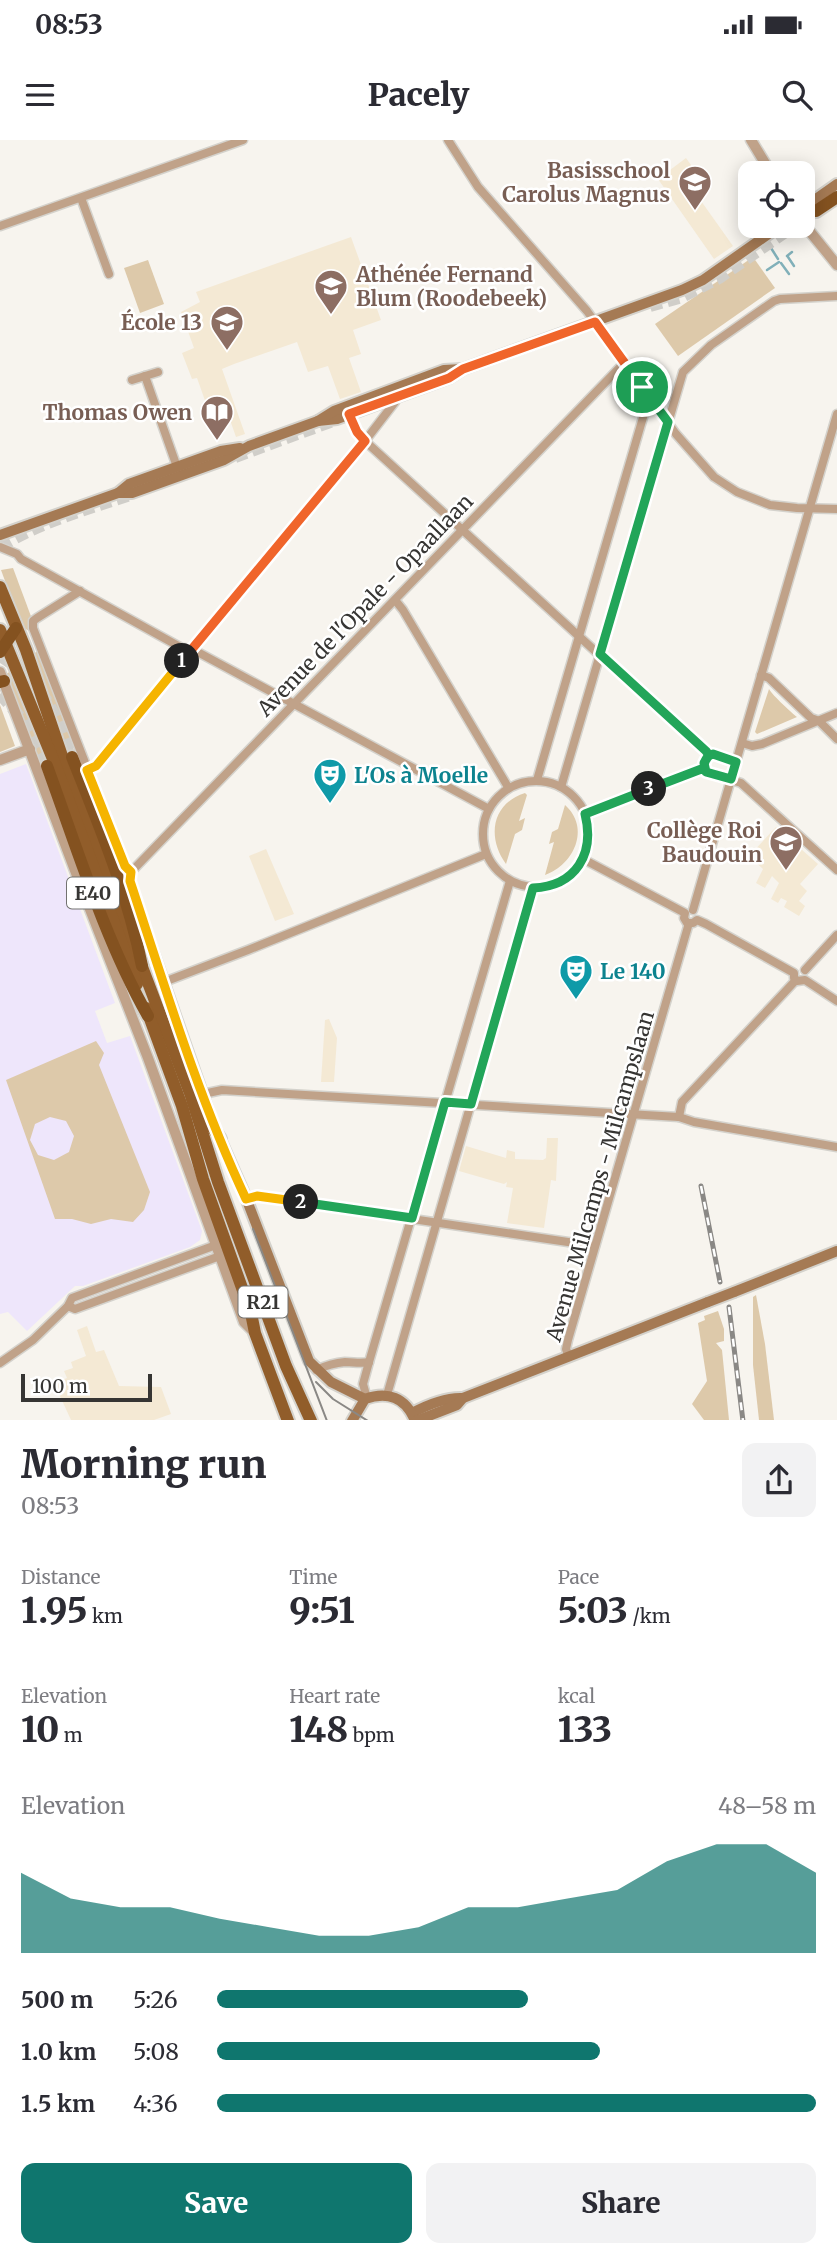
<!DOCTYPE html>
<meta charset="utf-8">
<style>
:root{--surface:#fff;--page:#f2f2f3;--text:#2b2b33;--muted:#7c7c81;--accent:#0f766e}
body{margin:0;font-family:Merriweather,serif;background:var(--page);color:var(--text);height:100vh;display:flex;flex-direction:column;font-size:26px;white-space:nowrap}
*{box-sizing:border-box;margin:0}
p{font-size:23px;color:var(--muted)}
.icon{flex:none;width:38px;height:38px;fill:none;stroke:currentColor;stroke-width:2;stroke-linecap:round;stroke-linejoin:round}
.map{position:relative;height:1280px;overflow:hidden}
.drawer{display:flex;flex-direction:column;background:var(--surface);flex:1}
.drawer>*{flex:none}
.controls{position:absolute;left:738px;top:21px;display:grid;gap:14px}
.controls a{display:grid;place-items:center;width:77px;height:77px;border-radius:14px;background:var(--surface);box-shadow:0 4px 18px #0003;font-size:35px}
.scale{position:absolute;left:21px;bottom:18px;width:131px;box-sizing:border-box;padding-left:7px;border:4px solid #363533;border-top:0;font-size:19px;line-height:24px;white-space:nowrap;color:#363533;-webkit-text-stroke:5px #fff;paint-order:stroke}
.pin{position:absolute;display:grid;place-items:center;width:60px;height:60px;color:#fff;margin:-30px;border:4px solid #fff;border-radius:50%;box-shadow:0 2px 7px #0007}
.km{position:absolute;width:35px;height:35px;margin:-18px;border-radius:50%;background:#222;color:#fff;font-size:19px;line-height:35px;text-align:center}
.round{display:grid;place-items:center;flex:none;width:74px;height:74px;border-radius:14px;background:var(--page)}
.head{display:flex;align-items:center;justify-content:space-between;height:119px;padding:0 21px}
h1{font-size:38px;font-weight:800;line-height:52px}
.stats{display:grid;grid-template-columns:repeat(3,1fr);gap:10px;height:119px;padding:7px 21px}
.stats div{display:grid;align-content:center}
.stats b{font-size:35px;font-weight:800}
.stats small{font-size:19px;font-weight:400}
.stats p{font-size:19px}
.chart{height:196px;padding:14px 21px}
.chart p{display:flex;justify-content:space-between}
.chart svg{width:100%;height:126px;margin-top:7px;fill:var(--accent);opacity:.7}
.cta{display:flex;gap:14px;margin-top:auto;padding:14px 21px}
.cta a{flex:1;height:80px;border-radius:14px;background:var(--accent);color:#fff;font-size:28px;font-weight:800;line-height:80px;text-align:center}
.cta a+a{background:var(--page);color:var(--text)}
ul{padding:0 21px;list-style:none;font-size:23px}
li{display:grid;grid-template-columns:112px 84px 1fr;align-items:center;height:52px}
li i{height:18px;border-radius:9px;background:var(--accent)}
.status{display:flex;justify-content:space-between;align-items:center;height:49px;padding:0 35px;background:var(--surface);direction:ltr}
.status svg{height:19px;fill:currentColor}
header{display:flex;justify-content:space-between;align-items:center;height:91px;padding:0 21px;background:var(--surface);font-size:32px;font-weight:800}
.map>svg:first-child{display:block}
</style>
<div class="status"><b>08:53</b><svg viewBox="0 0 49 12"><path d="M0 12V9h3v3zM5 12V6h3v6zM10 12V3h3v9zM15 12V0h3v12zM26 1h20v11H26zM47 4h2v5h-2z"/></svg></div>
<header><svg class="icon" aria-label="menu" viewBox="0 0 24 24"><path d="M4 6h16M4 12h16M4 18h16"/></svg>Pacely<svg class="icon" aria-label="search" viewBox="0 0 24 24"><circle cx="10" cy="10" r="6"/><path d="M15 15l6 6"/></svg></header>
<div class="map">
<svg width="837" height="1281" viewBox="0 0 837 1281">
<rect width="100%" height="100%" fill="#f7f4ee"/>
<path fill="#eee6fb" d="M26 624 115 863 95 871 107 903 130 896 202 1091 200 1100 190 1107 83 1146H75L27 1191 8 1172 0 1174V634Z"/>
<g fill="#f4e9d4">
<path d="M686 18 691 25 690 32 684 37 733 106 714 119 658 39Z"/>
<path d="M351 97 381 180 353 190 361 214 349 218 361 252 340 259 328 226 308 232 297 202 234 224 222 229 245 294 236 297 224 263 208 269 197 238 192 239 182 213 194 208 181 172 200 162 196 152Z"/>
<path d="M776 687 818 724 800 744 807 751 799 761 805 766 799 776 784 767 787 761 781 758 778 763 771 759 779 743 772 736 765 748 756 743 763 729 749 716Z"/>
<path d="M266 709 294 774 275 781 249 716Z"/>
<path d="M329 879 337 898 334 942H321L325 880Z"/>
<path d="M547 998H558L556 1041 551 1040 544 1088 507 1083 513 1048 506 1047 507 1042 504 1044 459 1031 466 1006 506 1018 507 1010 515 1012V1019L543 1020 546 1018Z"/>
<path d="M87 1186 96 1212 104 1210 119 1246 161 1247 171 1274 154 1280H71L54 1243 67 1238 64 1231 73 1228 71 1222 86 1216 77 1190Z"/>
</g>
<g fill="#ddc9aa" fill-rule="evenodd">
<path d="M753 117 775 148 678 216 655 184Z"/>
<path d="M148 120 164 164 140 173 124 128Z"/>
<path d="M13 428 32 479 31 492 22 487 1 430Z"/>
<path d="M39 510 75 602 71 604 76 615 68 618 32 515Z"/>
<path d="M12 530 50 625 40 629 5 535Z"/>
<path d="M769 549C773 556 791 572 797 577L757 594 755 592Z"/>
<path d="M0 565 15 606 0 612Z"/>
<path d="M525 653 527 655 519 681 525 678 522 690 515 694 506 724C487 698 491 664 525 653Z"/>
<path d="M565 665C591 688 574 725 545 735L554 702 549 704 552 692 558 689Z"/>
<path d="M96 901 104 913 99 925 150 1052 144 1070 133 1082 111 1079 91 1084 72 1079H55L6 940ZM50 977 66 981 74 996 69 1012 54 1020 38 1015 30 1000 35 984Z"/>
<path d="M756 1155 765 1204 774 1280H759L753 1225V1157Z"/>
<path d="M718 1171 724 1189V1201L716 1203 722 1210 729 1280H704L692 1264 707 1241 698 1183 705 1180 704 1176Z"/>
</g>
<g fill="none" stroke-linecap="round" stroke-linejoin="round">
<g stroke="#81b0b9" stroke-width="2.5">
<path d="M771 108 778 119"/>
<path d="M787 116 792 112"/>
<path d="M788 117 794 126"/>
<path d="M781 123 789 134"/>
<path d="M767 130 779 122"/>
</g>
<g stroke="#d0cec9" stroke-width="12" stroke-dasharray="12 6" stroke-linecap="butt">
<path d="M650 166 682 157 719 138 794 86"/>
<path d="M235 317 333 281"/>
<path d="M0 407C40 382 88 369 133 354"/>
<path d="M0 516C44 543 54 571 72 617"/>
<path d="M0 554 21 578 47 626"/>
</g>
<defs>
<g id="minor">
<path d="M448 0 478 47 587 171 676 294 714 337 737 352 770 365 797 368 837 369"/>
<path d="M81 58 109 134"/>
<path d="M0 86 243 0"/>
<path d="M145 236 177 327"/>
<path d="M132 240 158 232"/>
<path d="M350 271C350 282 357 293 365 301L709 615 713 614 736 622"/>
<path d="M0 407 17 414 21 419 182 508 192 509 489 669"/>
<path d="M80 451 37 478 33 481V488L125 726 131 732"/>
<path d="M395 460 403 470 508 647"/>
<path d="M761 535 769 538 811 578 819 581 837 599"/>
<path d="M742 603 752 606 762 604 837 573"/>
<path d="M704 628 706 632 741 643 837 730"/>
<path d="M87 630 96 626 365 301 395 262 393 257"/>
<path d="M537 640 649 257"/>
<circle cx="536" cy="694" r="53"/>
<path d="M561 647 683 232 711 205 774 161 780 159 837 156"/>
<path d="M585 674 704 628"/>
<path d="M583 719 685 773 684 778 687 783H693L697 780 706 784 794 833V838L797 841 805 840 837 861"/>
<path d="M693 770 837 274"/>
<path d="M805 830 837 795"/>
<path d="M164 842 248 810 486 714"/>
<path d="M203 954 222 950 679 977 694 982 837 1007"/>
<path d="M679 977 682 962 796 840"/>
<path d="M214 983 130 741 131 732 624 223"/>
<path d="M246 1058 257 1056 595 1106"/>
<path d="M68 1166 75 1169 220 1116"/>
<path d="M569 1217 566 1209 568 1200 689 783"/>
<path d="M0 1223 33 1200 68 1166 72 1158 216 1105"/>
<path d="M316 1230C325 1226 335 1223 345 1222 354 1222 360 1224 369 1222"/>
<path d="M387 1255 533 748"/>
<path d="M367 1258 363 1244 369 1222 510 741"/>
</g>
<g id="tertiary">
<path d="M751 0 771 33"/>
<path d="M803 83 837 125"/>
<path d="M0 532 79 741 148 918 244 1182 255 1193"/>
<path d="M0 620 30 609"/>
</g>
<g id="secondary">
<path d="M803 68 837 44"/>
<path d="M318 281 337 279 449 238 463 229 682 150 703 140 780 86"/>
<path d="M118 353H132L224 320 249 306 318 281 334 271 444 230 462 229"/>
<path d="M0 395 118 353 129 344 221 311 240 308"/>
<path d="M220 999 246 1058 309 1221 331 1242 365 1259"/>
<path d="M734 1152 837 1111"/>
<path d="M412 1273C427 1265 446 1257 463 1258"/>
<path d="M352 1281 365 1259C387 1251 406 1257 415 1281"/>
<path d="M416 1281 457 1265 463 1258 708 1162"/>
</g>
<g id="primary">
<path d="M0 447 26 510 63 619 190 953 218 1042 286 1226 311 1281"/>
<path d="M0 490 55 624 137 844"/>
<path d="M146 868 182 966 203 1039 251 1173 255 1193 288 1281"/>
<path d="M198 965 220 999"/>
</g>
<g id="trunk">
<path d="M816 71 837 57"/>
<path d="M0 512 16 488"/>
<path d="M0 542 4 541"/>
<path d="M72 617C99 685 128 754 142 826"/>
<path d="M47 626C77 708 105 800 148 876"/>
</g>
</defs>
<use href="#minor" stroke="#d4d2cc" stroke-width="11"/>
<use href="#tertiary" stroke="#d4d2cc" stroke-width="13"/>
<use href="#secondary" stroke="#d4d2cc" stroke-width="14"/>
<use href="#primary" stroke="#d4d2cc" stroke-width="16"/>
<use href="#trunk" stroke="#d4d2cc" stroke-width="16"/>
<use href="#minor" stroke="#c0a289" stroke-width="8"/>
<use href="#tertiary" stroke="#c0a289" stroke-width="10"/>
<use href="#secondary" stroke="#a57a54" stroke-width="10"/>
<use href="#primary" stroke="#915d2a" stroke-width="12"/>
<use href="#trunk" stroke="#845220" stroke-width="12"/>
<g stroke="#8a8885" stroke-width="2">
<path d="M253 1089 327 1281"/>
<path d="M316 1242 333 1259 368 1281"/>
</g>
<defs>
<g id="rail">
<path d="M701 1046 720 1142"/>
<path d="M729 1167 743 1281"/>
</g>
</defs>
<use href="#rail" stroke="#8a8885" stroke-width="5"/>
<use href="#rail" stroke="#fff" stroke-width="2.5" stroke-dasharray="8" stroke-linecap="butt"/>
<defs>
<path id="secondary-bridge" d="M708 1162 734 1152"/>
</defs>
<use href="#secondary-bridge" stroke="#d4d2cc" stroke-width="14" stroke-linecap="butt"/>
<use href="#secondary-bridge" stroke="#a57a54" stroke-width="10"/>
</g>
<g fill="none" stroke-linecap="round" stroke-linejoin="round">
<defs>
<path id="split-1" d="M182 521 365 301 357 292 349 274 449 238 463 229 595 182 642 247"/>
<path id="split-2" d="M182 521 96 626 87 630 125 726 131 732 130 741C165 847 198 957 246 1059L257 1056 301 1062"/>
<path id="split-3" d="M301 1062 412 1078 445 962 471 964 533 748C576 746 595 714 585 674L649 649"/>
<path id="split-4" d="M642 247 668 282 600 514 706 611 709 615 704 623 706 632 731 639 736 622 713 614C706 616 704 622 704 628L649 649"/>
</defs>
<use href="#split-1" stroke="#fff" stroke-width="14"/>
<use href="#split-2" stroke="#fff" stroke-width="14"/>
<use href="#split-3" stroke="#fff" stroke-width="14"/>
<use href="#split-4" stroke="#fff" stroke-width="14"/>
<use href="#split-1" stroke="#f0652b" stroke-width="9"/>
<use href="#split-2" stroke="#f5b400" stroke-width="9"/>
<use href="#split-3" stroke="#22a559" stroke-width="9"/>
<use href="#split-4" stroke="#22a559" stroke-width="9"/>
</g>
<defs>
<symbol id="school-pin" viewBox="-11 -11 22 30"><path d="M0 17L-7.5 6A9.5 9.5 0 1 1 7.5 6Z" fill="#8d6e63" stroke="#fff"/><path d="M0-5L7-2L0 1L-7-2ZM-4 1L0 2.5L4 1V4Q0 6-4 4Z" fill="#fff"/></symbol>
<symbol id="library-pin" viewBox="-11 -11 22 30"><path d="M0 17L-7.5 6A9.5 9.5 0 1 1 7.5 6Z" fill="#8d6e63" stroke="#fff"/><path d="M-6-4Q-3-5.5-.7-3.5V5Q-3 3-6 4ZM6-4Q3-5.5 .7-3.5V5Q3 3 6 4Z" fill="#fff"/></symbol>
<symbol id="theatre-pin" viewBox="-11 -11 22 30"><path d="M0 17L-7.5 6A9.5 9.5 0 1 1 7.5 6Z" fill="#0f9aa8" stroke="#fff"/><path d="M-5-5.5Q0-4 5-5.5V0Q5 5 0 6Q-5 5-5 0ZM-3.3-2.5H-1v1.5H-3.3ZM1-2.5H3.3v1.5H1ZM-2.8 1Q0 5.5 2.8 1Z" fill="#fff"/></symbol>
</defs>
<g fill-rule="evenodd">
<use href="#school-pin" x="676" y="23" width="38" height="52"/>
<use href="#school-pin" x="312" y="127" width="38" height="52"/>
<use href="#school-pin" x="208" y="163" width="38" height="52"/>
<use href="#library-pin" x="198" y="253" width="38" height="52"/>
<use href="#theatre-pin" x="311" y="616" width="38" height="52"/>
<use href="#school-pin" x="767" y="683" width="38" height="52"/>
<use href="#theatre-pin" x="557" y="812" width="38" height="52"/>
</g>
<g text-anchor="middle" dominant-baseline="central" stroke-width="5" stroke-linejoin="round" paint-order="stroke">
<g fill="#fff" stroke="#727270" stroke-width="2">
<rect x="67" y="737.5" width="52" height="31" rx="5"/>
<rect x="238.5" y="1146.5" width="49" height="31" rx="5"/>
</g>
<g font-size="19" font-weight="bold" fill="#363533">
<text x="93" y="753">E40</text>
<text x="263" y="1162">R21</text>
</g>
<g font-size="21" font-weight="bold" fill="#785e54" stroke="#fff" text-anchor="end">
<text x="670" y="30">Basisschool<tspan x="670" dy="24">Carolus Magnus</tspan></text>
<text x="356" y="134" text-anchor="start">Athénée Fernand<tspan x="356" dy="24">Blum (Roodebeek)</tspan></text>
<text x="202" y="182">École 13</text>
<text x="192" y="272">Thomas Owen</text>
<text x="762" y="690">Collège Roi<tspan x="762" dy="24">Baudouin</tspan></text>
</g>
<g font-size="21" fill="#363533" stroke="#fff">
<text transform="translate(365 465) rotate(-46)">Avenue de l'Opale - Opaallaan</text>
<text transform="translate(600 1036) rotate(-74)">Avenue Milcamps - Milcampslaan</text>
</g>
<g font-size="21" font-weight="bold" fill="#0d838f" stroke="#fff" text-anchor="start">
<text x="354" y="635">L'Os à Moelle</text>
<text x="600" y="831">Le 140</text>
</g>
</g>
</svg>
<div class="controls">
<a><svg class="icon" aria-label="locate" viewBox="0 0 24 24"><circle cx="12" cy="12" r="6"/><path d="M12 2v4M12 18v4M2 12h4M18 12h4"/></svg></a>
</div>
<div class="scale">100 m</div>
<div class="pin" style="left:642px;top:247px;background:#1e9e55"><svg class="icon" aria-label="arrive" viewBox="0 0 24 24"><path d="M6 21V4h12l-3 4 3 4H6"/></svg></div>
<b class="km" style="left:182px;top:521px">1</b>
<b class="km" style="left:301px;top:1062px">2</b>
<b class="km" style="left:649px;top:649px">3</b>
</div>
<section class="drawer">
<div class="head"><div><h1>Morning run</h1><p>08:53</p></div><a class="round"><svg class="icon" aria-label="share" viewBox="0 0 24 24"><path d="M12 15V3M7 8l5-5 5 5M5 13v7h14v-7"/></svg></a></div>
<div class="stats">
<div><p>Distance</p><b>1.95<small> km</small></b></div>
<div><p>Time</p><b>9:51</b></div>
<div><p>Pace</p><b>5:03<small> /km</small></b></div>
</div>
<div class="stats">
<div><p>Elevation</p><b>10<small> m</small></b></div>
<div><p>Heart rate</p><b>148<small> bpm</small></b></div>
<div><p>kcal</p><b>133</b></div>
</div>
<div class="chart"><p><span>Elevation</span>48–58 m</p>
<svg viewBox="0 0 160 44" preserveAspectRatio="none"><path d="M0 44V16L10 25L20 28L30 28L40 32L50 35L60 38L70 38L80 35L90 28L100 28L110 25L120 22L130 12L140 6L150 6L160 16V44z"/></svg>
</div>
<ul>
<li><b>500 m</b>5:26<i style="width:52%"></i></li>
<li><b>1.0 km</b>5:08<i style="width:64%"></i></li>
<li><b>1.5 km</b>4:36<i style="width:100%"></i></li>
</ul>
<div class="cta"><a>Save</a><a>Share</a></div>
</section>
